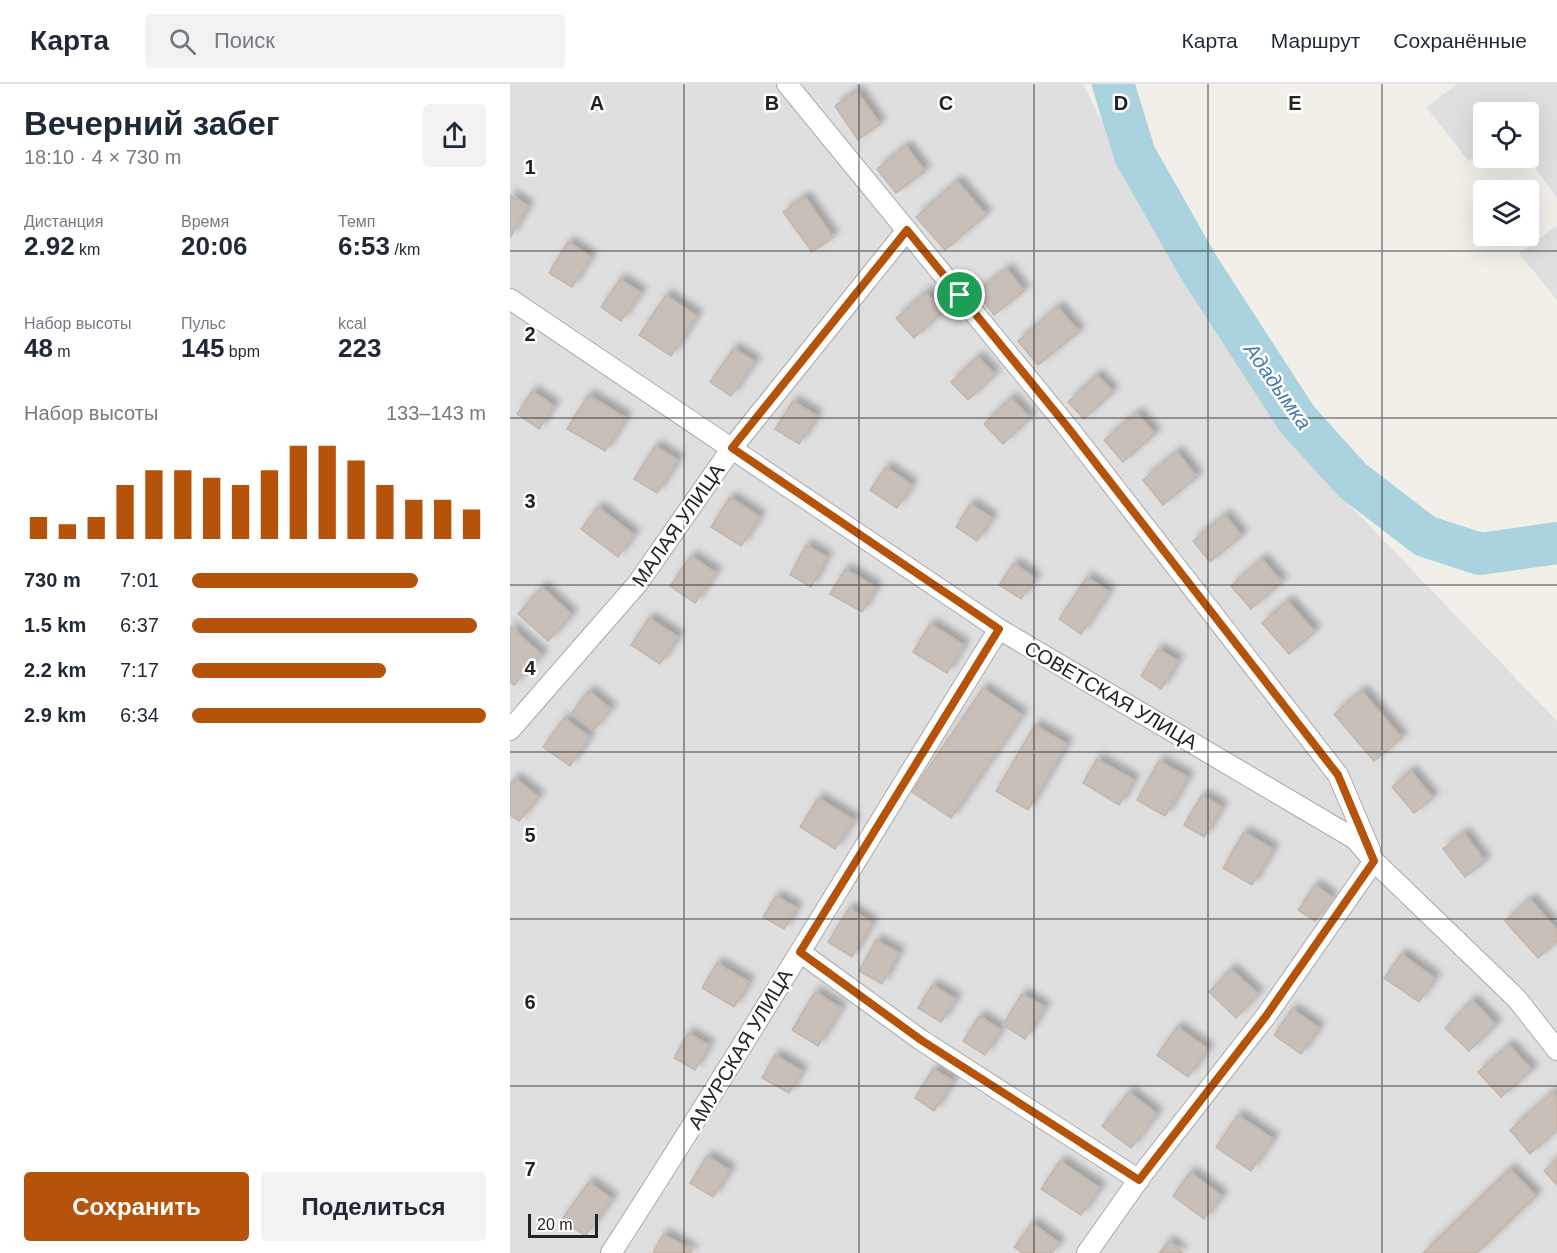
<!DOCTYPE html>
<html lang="ru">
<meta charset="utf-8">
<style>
:root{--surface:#fff;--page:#f2f2f3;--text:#1f2937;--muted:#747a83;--line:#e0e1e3;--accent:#b45309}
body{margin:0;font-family:Arial,sans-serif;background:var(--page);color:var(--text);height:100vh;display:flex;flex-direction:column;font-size:22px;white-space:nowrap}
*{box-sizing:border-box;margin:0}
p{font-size:20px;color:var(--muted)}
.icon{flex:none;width:33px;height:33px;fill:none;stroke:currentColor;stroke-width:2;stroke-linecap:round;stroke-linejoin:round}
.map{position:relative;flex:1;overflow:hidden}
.drawer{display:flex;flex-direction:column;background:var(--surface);width:510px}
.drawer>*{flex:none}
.fabs{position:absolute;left:963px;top:18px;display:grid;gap:12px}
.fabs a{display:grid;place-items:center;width:66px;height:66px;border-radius:6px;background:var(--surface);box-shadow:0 6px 24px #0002;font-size:30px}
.scale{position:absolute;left:18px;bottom:15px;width:70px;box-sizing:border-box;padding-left:6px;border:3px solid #222;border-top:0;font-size:16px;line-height:21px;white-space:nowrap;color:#222;-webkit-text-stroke:4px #fff;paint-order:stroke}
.pin{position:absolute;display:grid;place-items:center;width:51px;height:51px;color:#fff;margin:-26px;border:3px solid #fff;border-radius:50%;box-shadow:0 2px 6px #0007}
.round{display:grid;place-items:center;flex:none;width:63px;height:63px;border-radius:6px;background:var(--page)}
.overview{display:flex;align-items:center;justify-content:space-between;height:102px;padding:0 24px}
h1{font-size:33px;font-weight:700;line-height:45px}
.figures{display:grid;grid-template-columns:repeat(3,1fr);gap:9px;height:102px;padding:6px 24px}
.figures div{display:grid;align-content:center}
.figures b{font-size:26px;font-weight:700}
.figures small{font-size:16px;font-weight:400}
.figures p{font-size:16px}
.chart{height:168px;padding:12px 24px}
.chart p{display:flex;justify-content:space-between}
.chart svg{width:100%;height:108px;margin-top:6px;stroke:var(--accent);stroke-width:6}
.action{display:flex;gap:12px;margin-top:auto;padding:12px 24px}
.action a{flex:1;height:69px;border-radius:6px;background:var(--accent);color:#fff;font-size:24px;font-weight:700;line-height:69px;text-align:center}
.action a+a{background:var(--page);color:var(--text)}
ul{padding:0 24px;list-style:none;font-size:20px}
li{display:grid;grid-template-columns:96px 72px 1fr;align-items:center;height:45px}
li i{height:15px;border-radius:8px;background:var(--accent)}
header{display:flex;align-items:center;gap:36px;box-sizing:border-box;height:84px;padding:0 30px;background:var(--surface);border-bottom:2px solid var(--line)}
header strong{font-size:28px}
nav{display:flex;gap:33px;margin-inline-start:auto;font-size:21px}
.search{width:420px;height:54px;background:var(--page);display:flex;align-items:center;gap:15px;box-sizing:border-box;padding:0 21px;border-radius:6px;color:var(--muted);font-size:22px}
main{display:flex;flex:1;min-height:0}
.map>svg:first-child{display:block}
</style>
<header>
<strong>Карта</strong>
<div class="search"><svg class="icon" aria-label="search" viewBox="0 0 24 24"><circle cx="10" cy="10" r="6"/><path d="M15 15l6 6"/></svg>Поиск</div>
<nav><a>Карта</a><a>Маршрут</a><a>Сохранённые</a></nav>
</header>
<main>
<section class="drawer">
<div class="overview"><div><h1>Вечерний забег</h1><p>18:10 · 4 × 730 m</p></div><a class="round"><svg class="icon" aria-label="share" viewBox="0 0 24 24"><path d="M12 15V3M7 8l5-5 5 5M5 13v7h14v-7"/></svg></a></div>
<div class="figures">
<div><p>Дистанция</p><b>2.92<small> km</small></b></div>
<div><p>Время</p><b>20:06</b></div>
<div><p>Темп</p><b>6:53<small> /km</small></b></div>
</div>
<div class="figures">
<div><p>Набор высоты</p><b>48<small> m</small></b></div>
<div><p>Пульс</p><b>145<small> bpm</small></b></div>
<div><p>kcal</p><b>223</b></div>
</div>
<div class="chart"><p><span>Набор высоты</span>133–143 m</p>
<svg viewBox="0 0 160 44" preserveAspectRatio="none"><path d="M5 44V35M15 44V38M25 44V35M35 44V22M45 44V16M55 44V16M65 44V19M75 44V22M85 44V16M95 44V6M105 44V6M115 44V12M125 44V22M135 44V28M145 44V28M155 44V32"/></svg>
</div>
<ul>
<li><b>730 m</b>7:01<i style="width:77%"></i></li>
<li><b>1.5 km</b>6:37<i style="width:97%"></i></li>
<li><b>2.2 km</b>7:17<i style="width:66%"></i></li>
<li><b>2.9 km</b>6:34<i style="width:100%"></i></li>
</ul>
<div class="action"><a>Сохранить</a><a>Поделиться</a></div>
</section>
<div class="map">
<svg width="1047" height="1169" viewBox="0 0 1047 1169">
<defs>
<filter id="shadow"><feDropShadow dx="5.5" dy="-5.5" stdDeviation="3" flood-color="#0004"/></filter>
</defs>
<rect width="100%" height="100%" fill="#f2efe9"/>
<g fill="#e0dfdf">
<path d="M0 0H573L588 30 808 388 1047 637V1169H0Z"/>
<path d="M947 0H1047V114L1018 74V28H974L973 68 959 77 916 23Z"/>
<path d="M1047 142V216L1009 169Z"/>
</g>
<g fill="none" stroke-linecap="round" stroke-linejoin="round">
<path stroke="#aad3df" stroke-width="42" d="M603 0 625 71 688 182 787 335 842 396 915 452 970 470 1047 459"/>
</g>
<g fill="#c7bfb8" stroke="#c4b6ab" stroke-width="1.5" filter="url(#shadow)">
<path d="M347 7 370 40 348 56 325 22Z"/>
<path d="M396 62 415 87 386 109 367 85Z"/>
<path d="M447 97 476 131 435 166 406 133Z"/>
<path d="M0 111 18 122 0 154Z"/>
<path d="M295 113 323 153 302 168 273 128Z"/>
<path d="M58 158 81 173 62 203 39 189Z"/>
<path d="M497 185 514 207 484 231 467 208Z"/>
<path d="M110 195 131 209 111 237 91 223Z"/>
<path d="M416 208 433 228 404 254 386 234Z"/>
<path d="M156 211 187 232 161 272 129 251Z"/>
<path d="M548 223 569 248 528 281 508 257Z"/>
<path d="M224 264 245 278 221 312 200 298Z"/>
<path d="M468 273 485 291 458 316 441 298Z"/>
<path d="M587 291 603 308 574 335 558 318Z"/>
<path d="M22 307 44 322 29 345 7 330Z"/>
<path d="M78 311 116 334 95 367 57 345Z"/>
<path d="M501 314 520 334 493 360 474 340Z"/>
<path d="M283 317 307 332 289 360 265 345Z"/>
<path d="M627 329 645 350 613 378 594 356Z"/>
<path d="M145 362 168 376 147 409 124 395Z"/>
<path d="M667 368 687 393 653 421 633 396Z"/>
<path d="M376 383 402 401 387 424 360 406Z"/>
<path d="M220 413 250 433 231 462 201 443Z"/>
<path d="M460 420 482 434 467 457 446 443Z"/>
<path d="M88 423 124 451 108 473 71 445Z"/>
<path d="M715 431 732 452 700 478 683 457Z"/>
<path d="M296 461 317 473 301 503 280 491Z"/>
<path d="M181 472 206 489 185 519 160 502Z"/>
<path d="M752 475 772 498 741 525 721 502Z"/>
<path d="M504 479 525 494 511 515 489 501Z"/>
<path d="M335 485 366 503 352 528 320 510Z"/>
<path d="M577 493 599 508 571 550 549 535Z"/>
<path d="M32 503 62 531 38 557 8 530Z"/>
<path d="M778 517 805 548 779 570 752 539Z"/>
<path d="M139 534 168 553 150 580 121 561Z"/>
<path d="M420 540 454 561 437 589 403 568Z"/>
<path d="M0 542 32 571 4 601 0 598Z"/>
<path d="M648 565 668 577 651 605 631 592Z"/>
<path d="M473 604 512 631 441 734 402 708Z"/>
<path d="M79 607 101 625 84 646 62 628Z"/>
<path d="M852 607 892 654 864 677 824 630Z"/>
<path d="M54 634 80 653 60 682 33 663Z"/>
<path d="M525 641 557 660 518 726 486 707Z"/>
<path d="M587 675 624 696 609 721 573 699Z"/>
<path d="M649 677 678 693 655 732 627 716Z"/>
<path d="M901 687 923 714 904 729 882 703Z"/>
<path d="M5 694 29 713 9 737 0 731V700Z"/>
<path d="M692 711 712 723 694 753 674 741Z"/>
<path d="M308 714 344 736 325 765 290 743Z"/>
<path d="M734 748 763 765 742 801 713 784Z"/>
<path d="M954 749 975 777 955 793 933 765Z"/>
<path d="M805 801 822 813 805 837 788 826Z"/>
<path d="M266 812 287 824 274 845 253 833Z"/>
<path d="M1020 815 1047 846V857L1028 874 995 837Z"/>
<path d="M339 824 362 839 342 873 318 858Z"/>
<path d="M366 856 389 869 372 900 349 887Z"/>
<path d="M891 870 925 894 909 918 874 894Z"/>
<path d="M207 879 239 898 224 923 192 904Z"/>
<path d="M721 885 748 910 726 934 699 908Z"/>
<path d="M422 901 446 915 431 938 408 924Z"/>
<path d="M305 908 331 924 308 962 282 946Z"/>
<path d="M512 910 535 923 515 955 493 941Z"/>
<path d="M962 916 986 941 959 967 935 944Z"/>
<path d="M782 925 809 944 791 970 764 951Z"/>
<path d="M469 932 491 946 475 971 453 957Z"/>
<path d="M667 943 698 965 678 993 647 971Z"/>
<path d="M178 949 199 961 185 986 164 974Z"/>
<path d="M999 961 1022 986 991 1013 968 988Z"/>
<path d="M265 971 292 987 279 1009 252 994Z"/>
<path d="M423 985 443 997 424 1027 405 1014Z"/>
<path d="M619 1008 647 1030 621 1064 592 1042Z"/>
<path d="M1043 1008 1047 1013V1046L1020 1070 1000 1046Z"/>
<path d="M728 1031 763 1055 741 1087 706 1063Z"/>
<path d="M197 1072 220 1086 203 1113 180 1099Z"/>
<path d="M1047 1075V1101L1034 1087Z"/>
<path d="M550 1077 590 1104 571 1131 531 1105Z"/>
<path d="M1000 1085 1026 1112 967 1169H913Z"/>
<path d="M680 1088 712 1112 694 1135 663 1112Z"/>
<path d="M79 1098 102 1115 75 1152 52 1135Z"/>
<path d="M522 1139 549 1159 542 1169H513L504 1163Z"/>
<path d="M153 1150 182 1166 181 1169H143Z"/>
<path d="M659 1157 673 1169H649Z"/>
</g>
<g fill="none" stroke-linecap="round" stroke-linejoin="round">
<defs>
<g id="street">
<path d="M277 0 556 341 828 691 860 766"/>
<path d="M0 215 489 545 845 755 864 777 1007 915 1047 966"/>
<path d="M0 646 128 499 222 364 397 146"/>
<path d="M290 868 411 956 629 1096"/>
<path d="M101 1169C234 964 359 753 489 545"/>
<path d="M577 1169 634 1088 756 932 864 777"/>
</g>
</defs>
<use href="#street" stroke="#a9a9a9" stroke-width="22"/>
<use href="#street" stroke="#fff" stroke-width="20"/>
</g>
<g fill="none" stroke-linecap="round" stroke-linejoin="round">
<defs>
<path id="route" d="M397 146 556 341 828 691 864 777 756 932 629 1096 411 956 290 868 489 545 222 364Z"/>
</defs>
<use href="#route" stroke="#fff" stroke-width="12"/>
<use href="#route" stroke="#b45309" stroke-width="8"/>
</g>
<path fill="none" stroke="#222" stroke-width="1.5" stroke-opacity="0.55" d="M174 0V1169M349 0V1169M524 0V1169M698 0V1169M872 0V1169M0 167H1047M0 334H1047M0 501H1047M0 668H1047M0 835H1047M0 1002H1047"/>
<g text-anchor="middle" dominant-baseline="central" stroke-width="5" stroke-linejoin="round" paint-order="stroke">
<g font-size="20" fill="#222" stroke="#fff">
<text transform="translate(168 441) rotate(-55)">МАЛАЯ УЛИЦА</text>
<text transform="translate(601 611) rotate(30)">СОВЕТСКАЯ УЛИЦА</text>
<text transform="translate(230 965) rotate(-59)">АМУРСКАЯ УЛИЦА</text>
</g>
<g font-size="21" font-style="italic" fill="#4a7aab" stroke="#fff">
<text transform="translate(768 302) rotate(55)">Ададымка</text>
</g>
</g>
<g font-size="20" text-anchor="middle" font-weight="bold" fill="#222" stroke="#fff" stroke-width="5" stroke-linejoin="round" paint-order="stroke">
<text x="87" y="26">A</text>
<text x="262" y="26">B</text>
<text x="436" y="26">C</text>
<text x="611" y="26">D</text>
<text x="785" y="26">E</text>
<text x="20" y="90">1</text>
<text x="20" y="257">2</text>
<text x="20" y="424">3</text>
<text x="20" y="591">4</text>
<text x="20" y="758">5</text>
<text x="20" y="925">6</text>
<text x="20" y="1092">7</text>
</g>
</svg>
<div class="fabs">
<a><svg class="icon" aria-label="locate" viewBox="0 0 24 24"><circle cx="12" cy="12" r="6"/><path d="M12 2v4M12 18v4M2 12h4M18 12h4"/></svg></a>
<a><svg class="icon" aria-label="layers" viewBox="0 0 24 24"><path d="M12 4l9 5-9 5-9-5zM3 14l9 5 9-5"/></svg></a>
</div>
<div class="scale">20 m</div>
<div class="pin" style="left:450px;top:211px;background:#1e9e55"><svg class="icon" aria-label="arrive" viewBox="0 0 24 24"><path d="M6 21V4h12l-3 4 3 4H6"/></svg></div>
</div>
</main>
